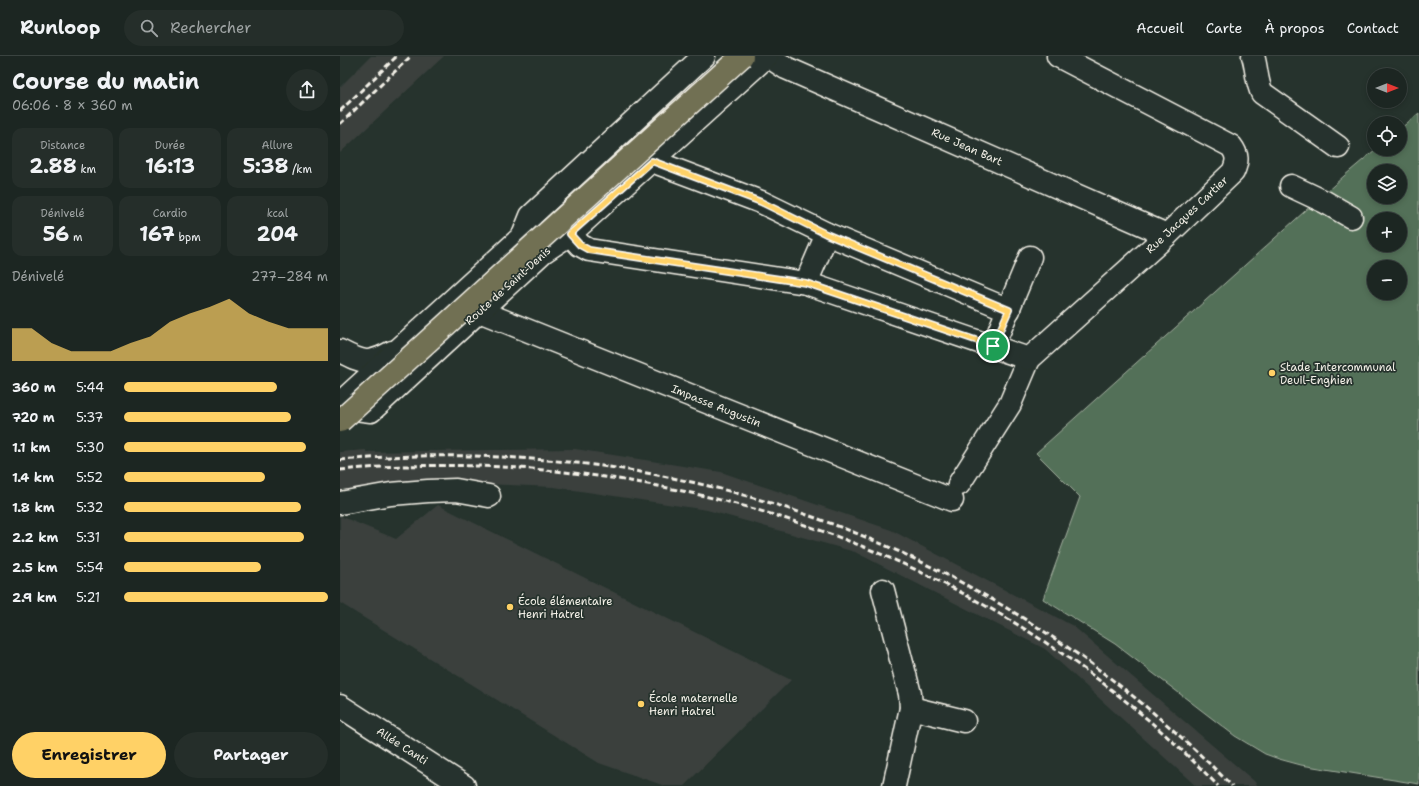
<!DOCTYPE html>
<html lang="fr">
<meta charset="utf-8">
<style>
:root{--surface:#1c2622;--page:#252e2a;--text:#f1f3f6;--muted:#a0a5a5;--line:#3a4340;--accent:#ffd166}
body{margin:0;font-family:"Shantell Sans",sans-serif;background:var(--page);color:var(--text);height:100vh;display:flex;flex-direction:column;font-size:15px;white-space:nowrap}
*{box-sizing:border-box;margin:0}
p{font-size:13px;color:var(--muted)}
.icon{flex:none;width:22px;height:22px;fill:none;stroke:currentColor;stroke-width:2;stroke-linecap:round;stroke-linejoin:round}
.map{position:relative;flex:1;overflow:hidden}
.details{display:flex;flex-direction:column;background:var(--surface);width:340px}
.details>*{flex:none}
.needle{width:26px;rotate:90deg}
.fabs{position:absolute;left:1027px;top:12px;display:grid;gap:8px}
.fabs a{display:grid;place-items:center;width:40px;height:40px;border-radius:50%;background:var(--surface);box-shadow:0 2px 6px #0003,0 0 0 1px var(--line);font-size:20px}
.pin{position:absolute;display:grid;place-items:center;width:34px;height:34px;color:#fff;margin:-17px;border:2px solid #fff;border-radius:50%;box-shadow:0 1px 4px #0007}
.round{display:grid;place-items:center;flex:none;width:42px;height:42px;border-radius:21px;background:var(--page)}
.head{display:flex;align-items:center;justify-content:space-between;height:68px;padding:0 12px}
h1{font-size:22px;font-weight:700;line-height:30px}
.figures{display:grid;grid-template-columns:repeat(3,1fr);gap:6px;height:68px;padding:4px 12px}
.figures div{display:grid;align-content:center;border-radius:10px;background:var(--page);text-align:center}
.figures b{font-size:20px;font-weight:700}
.figures small{font-size:11px;font-weight:400}
.figures p{font-size:11px}
.chart{height:112px;padding:8px 12px}
.chart p{display:flex;justify-content:space-between}
.chart svg{width:100%;height:72px;margin-top:4px;fill:var(--accent);opacity:.7}
.action{display:flex;gap:8px;margin-top:auto;padding:8px 12px}
.action a{flex:1;height:46px;border-radius:24px;background:var(--accent);color:#111;font-size:16px;font-weight:700;line-height:46px;text-align:center}
.action a+a{background:var(--page);color:var(--text)}
ul{padding:0 12px;list-style:none;font-size:13px}
li{display:grid;grid-template-columns:64px 48px 1fr;align-items:center;height:30px}
li i{height:10px;border-radius:5px;background:var(--accent)}
header{display:flex;align-items:center;gap:24px;box-sizing:border-box;height:56px;padding:0 20px;background:var(--surface);border-bottom:1px solid var(--line)}
header strong{font-size:19px}
nav{display:flex;gap:22px;margin-inline-start:auto;font-size:14px}
.search{width:280px;height:36px;background:var(--page);display:flex;align-items:center;gap:10px;box-sizing:border-box;padding:0 14px;border-radius:22px;color:var(--muted);font-size:15px}
main{display:flex;flex:1;min-height:0}
.map>svg:first-child{display:block}
</style>
<header>
<strong>Runloop</strong>
<div class="search"><svg class="icon" aria-label="search" viewBox="0 0 24 24"><circle cx="10" cy="10" r="6"/><path d="M15 15l6 6"/></svg>Rechercher</div>
<nav><a>Accueil</a><a>Carte</a><a>À propos</a><a>Contact</a></nav>
</header>
<main>
<section class="details">
<div class="head"><div><h1>Course du matin</h1><p>06:06 · 8 × 360 m</p></div><a class="round"><svg class="icon" aria-label="share" viewBox="0 0 24 24"><path d="M12 15V3M7 8l5-5 5 5M5 13v7h14v-7"/></svg></a></div>
<div class="figures">
<div><p>Distance</p><b>2.88<small> km</small></b></div>
<div><p>Durée</p><b>16:13</b></div>
<div><p>Allure</p><b>5:38<small> /km</small></b></div>
</div>
<div class="figures">
<div><p>Dénivelé</p><b>56<small> m</small></b></div>
<div><p>Cardio</p><b>167<small> bpm</small></b></div>
<div><p>kcal</p><b>204</b></div>
</div>
<div class="chart"><p><span>Dénivelé</span>277–284 m</p>
<svg viewBox="0 0 160 44" preserveAspectRatio="none"><path d="M0 44V24L10 24L20 33L30 38L40 38L50 38L60 33L70 29L80 20L90 15L100 11L110 6L120 15L130 20L140 24L150 24L160 24V44z"/></svg>
</div>
<ul>
<li><b>360 m</b>5:44<i style="width:75%"></i></li>
<li><b>720 m</b>5:37<i style="width:82%"></i></li>
<li><b>1.1 km</b>5:30<i style="width:89%"></i></li>
<li><b>1.4 km</b>5:52<i style="width:69%"></i></li>
<li><b>1.8 km</b>5:32<i style="width:87%"></i></li>
<li><b>2.2 km</b>5:31<i style="width:88%"></i></li>
<li><b>2.5 km</b>5:54<i style="width:67%"></i></li>
<li><b>2.9 km</b>5:21<i style="width:100%"></i></li>
</ul>
<div class="action"><a>Enregistrer</a><a>Partager</a></div>
</section>
<div class="map">
<svg width="1079" height="730" viewBox="0 0 1079 730">
<rect width="100%" height="100%" fill="#26332d"/>
<filter id="ink" filterUnits="userSpaceOnUse"><feTurbulence type="fractalNoise" baseFrequency=".025" numOctaves="2"/><feDisplacementMap in="SourceGraphic" scale="8" xChannelSelector="R" yChannelSelector="G"/><feConvolveMatrix kernelMatrix="1 2 1 2 8 2 1 2 1" color-interpolation-filters="sRGB"/></filter>
<g filter="url(#ink)">
<g fill="#3b413e">
<path d="M31 0H104L0 97V31Z"/>
<path d="M235 393 381 416 551 474 733 570 914 725 918 730H856L705 593 515 496 367 454 214 431 71 425 0 434V396L26 394V396Z"/>
<path d="M98 449 451 624 344 730H325L259 707 0 547V460L56 483Z"/>
</g>
<path fill="#537058" stroke="#a4b0a0" fill-rule="evenodd" d="M1079 57V728L961 709 939 703 925 698 895 680 775 588 703 543 740 441 696 397 1004 120 1036 93H1060V73ZM1034 115H1060V141H1034ZM1034 163H1060V189H1034ZM1034 211H1060V237H1034Z"/>
<g fill="none" stroke-linecap="round" stroke-linejoin="round">
<defs>
<g id="minor">
<path d="M428 0 446 12 827 179"/>
<path d="M913 0C917 12 916 25 922 37L998 91"/>
<path d="M312 105 421 146 487 178 669 254"/>
<path d="M951 130 985 146 1011 161"/>
<path d="M230 178 240 189 249 194 466 227 689 303 670 348 619 428"/>
<path d="M466 227 487 178"/>
<path d="M139 255 612 444"/>
<path d="M653 290 690 201"/>
<path d="M0 295C23 307 29 309 52 296"/>
<path d="M689 303 827 179 893 116C898 105 898 99 891 90L718 0"/>
<path d="M0 347 183 180 191 160 364 0"/>
<path d="M0 351 31 355 203 196 230 178 427 0"/>
<path d="M0 447 51 438 88 435 116 434 149 440"/>
<path d="M543 534 570 638 571 652"/>
<path d="M0 650 124 730"/>
<path d="M554 730 571 652 624 665"/>
</g>
</defs>
<use href="#minor" stroke="#f4f1e8" stroke-width="25"/>
<use href="#minor" stroke="#26332d" stroke-width="22"/>
<g stroke="#f4f1e8" stroke-width="3" stroke-dasharray="6 3" stroke-linecap="butt">
<path d="M0 55 57 0"/>
<path d="M0 68 71 0"/>
<path d="M0 404C64 399 128 398 192 403 459 421 705 539 892 730"/>
<path d="M0 414C323 385 652 494 878 730"/>
</g>
<defs>
<path id="major-bridge" d="M0 365 402 0"/>
</defs>
<use href="#major-bridge" stroke="#f4f1e8" stroke-width="25" stroke-linecap="butt"/>
<use href="#major-bridge" stroke="#716f52" stroke-width="22"/>
</g>
</g>
<g fill="none" stroke-linecap="round" stroke-linejoin="round" filter="url(#ink)">
<defs>
<path id="route" d="M312 105 421 146 486 178 669 254 653 290 466 227 249 194 240 189 230 178Z"/>
</defs>
<use href="#route" stroke="#fff" stroke-width="8"/>
<use href="#route" stroke="#ffd166" stroke-width="5"/>
</g>
<g fill="#ffd166" stroke="#26332d" stroke-width="1.5">
<circle cx="932" cy="317" r="4"/>
<circle cx="170" cy="551" r="4"/>
<circle cx="301" cy="648" r="4"/>
</g>
<g text-anchor="middle" dominant-baseline="central" stroke-width="3.5" stroke-linejoin="round" paint-order="stroke">
<g font-size="11" fill="#f4f1e8" stroke="#26332d">
<text transform="translate(627 91) rotate(24)">Rue Jean Bart</text>
<text transform="translate(847 159) rotate(-43)">Rue Jacques Cartier</text>
<text transform="translate(168 230) rotate(-42)">Route de Saint-Denis</text>
<text transform="translate(376 350) rotate(22)">Impasse Augustin</text>
<text transform="translate(62 690) rotate(33)">Allée Canti</text>
</g>
<g font-size="11" fill="#f4f1e8" stroke="#26332d" text-anchor="start">
<text x="940" y="311">Stade Intercommunal<tspan x="940" dy="13">Deuil-Enghien</tspan></text>
<text x="178" y="545">École élémentaire<tspan x="178" dy="13">Henri Hatrel</tspan></text>
<text x="309" y="642">École maternelle<tspan x="309" dy="13">Henri Hatrel</tspan></text>
</g>
</g>
</svg>
<div class="fabs">
<a><svg class="needle" viewBox="-14 -14 28 28"><path d="M0-13l5 13h-10z" fill="#e53935"/><path d="M0 13l5-13h-10z" fill="#a0a5a5"/></svg></a>
<a><svg class="icon" aria-label="locate" viewBox="0 0 24 24"><circle cx="12" cy="12" r="6"/><path d="M12 2v4M12 18v4M2 12h4M18 12h4"/></svg></a>
<a><svg class="icon" aria-label="layers" viewBox="0 0 24 24"><path d="M12 4l9 5-9 5-9-5zM3 14l9 5 9-5"/></svg></a>
<a>+</a>
<a>−</a>
</div>
<div class="pin" style="left:653px;top:290px;background:#1e9e55"><svg class="icon" aria-label="arrive" viewBox="0 0 24 24"><path d="M6 21V4h12l-3 4 3 4H6"/></svg></div>
</div>
</main>
